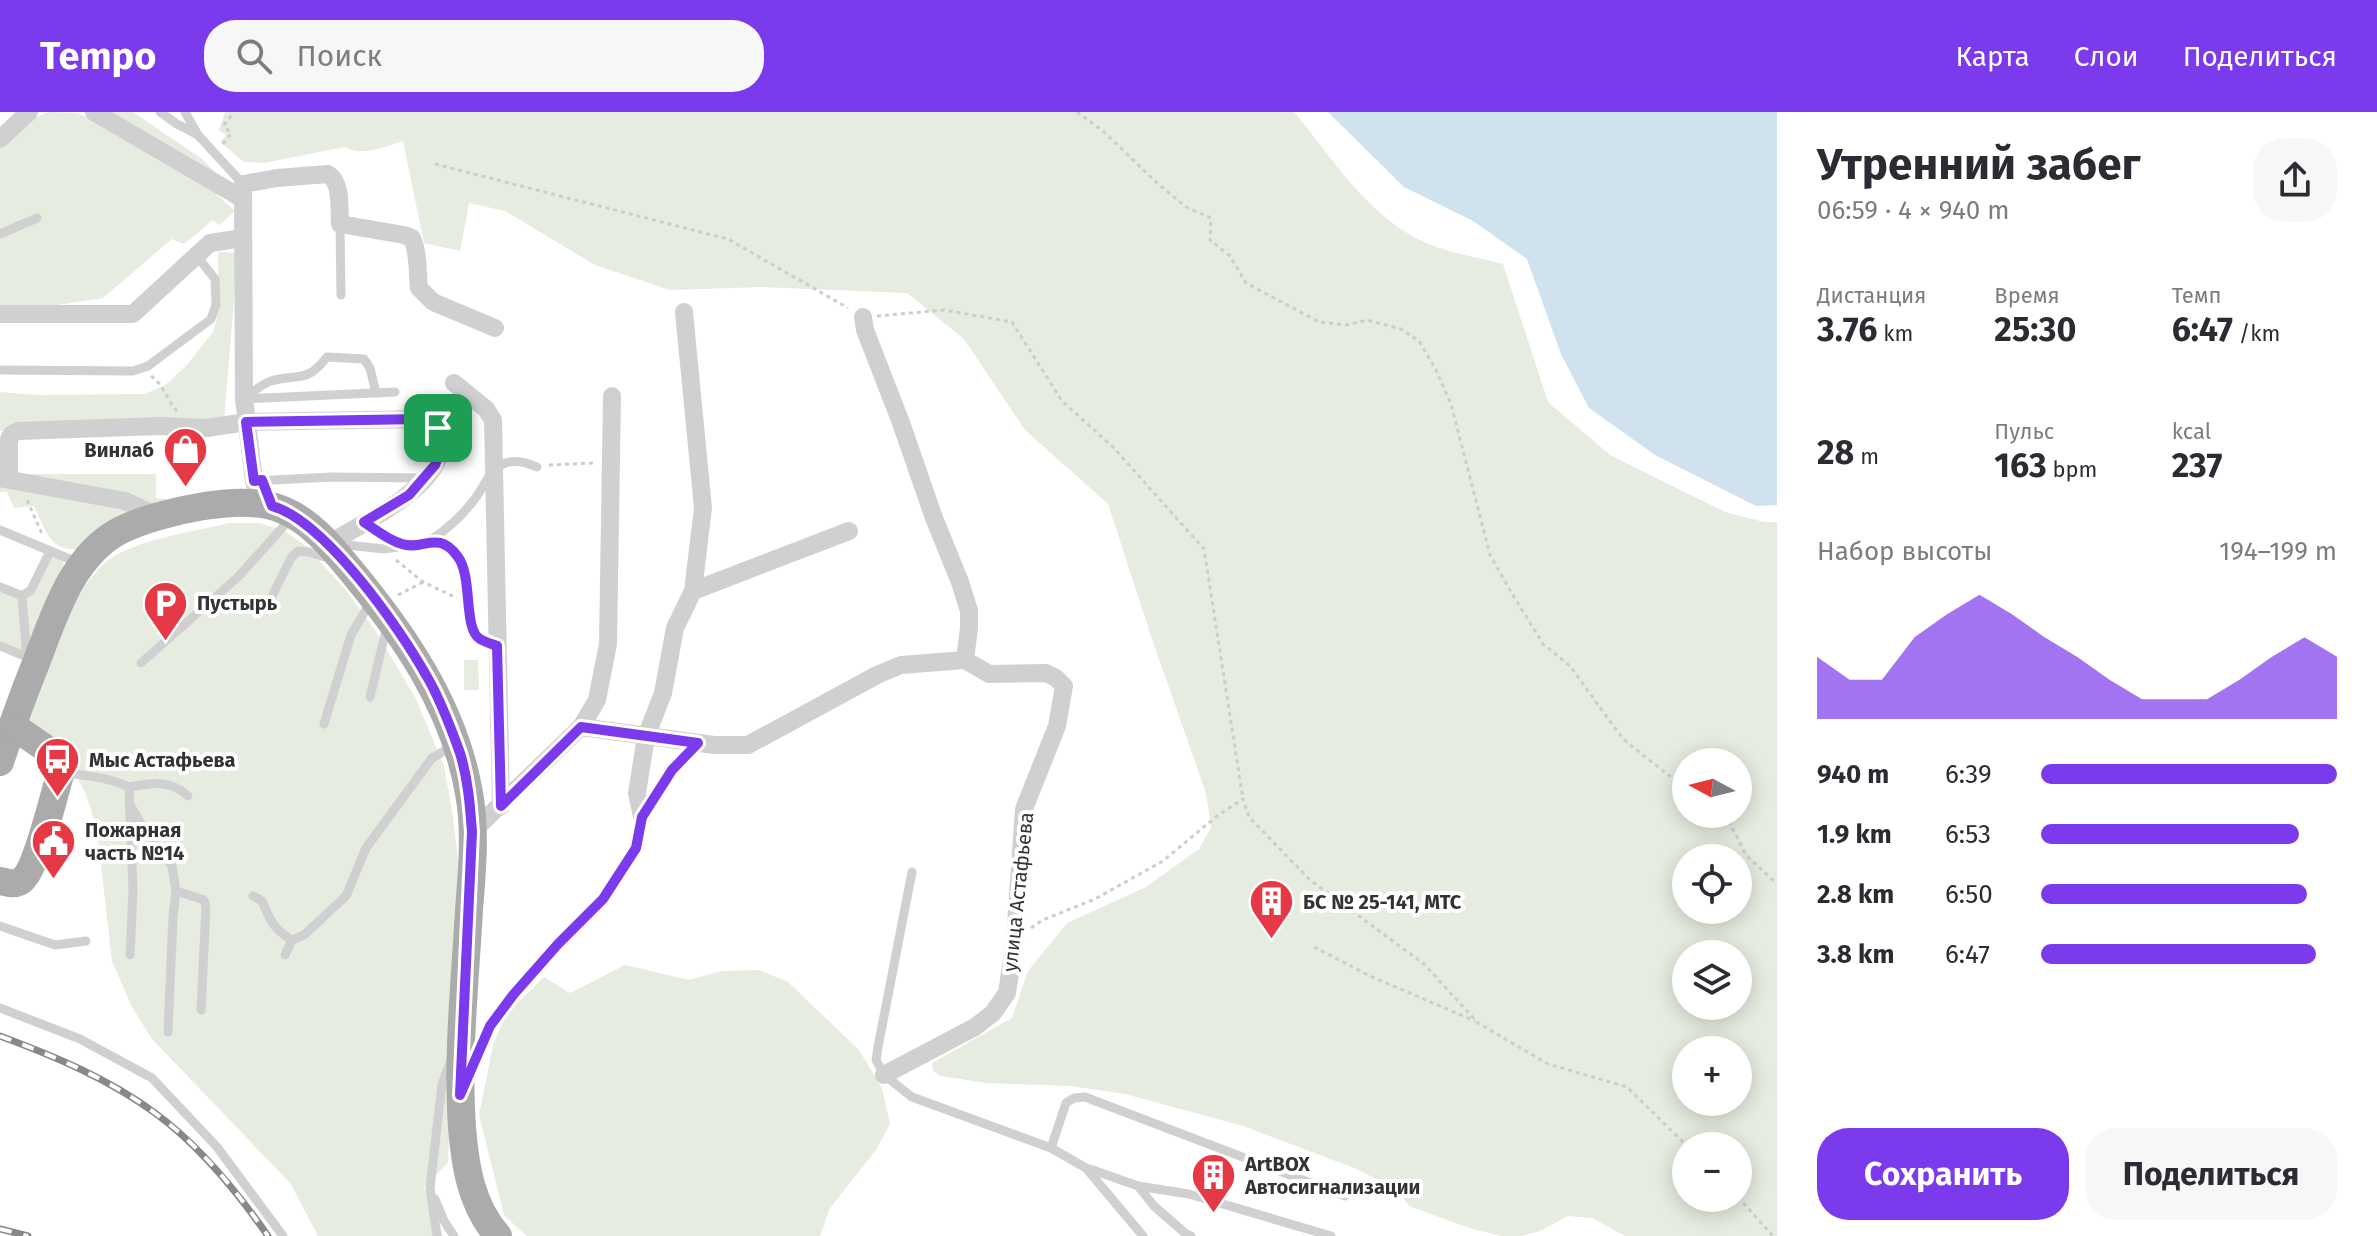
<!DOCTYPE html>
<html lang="ru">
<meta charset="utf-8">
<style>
:root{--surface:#fff;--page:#f7f7f7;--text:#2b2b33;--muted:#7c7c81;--accent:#7c3aed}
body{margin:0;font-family:"Fira Sans",sans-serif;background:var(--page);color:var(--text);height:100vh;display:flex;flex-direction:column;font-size:30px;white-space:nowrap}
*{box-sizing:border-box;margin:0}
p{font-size:26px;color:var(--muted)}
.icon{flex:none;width:44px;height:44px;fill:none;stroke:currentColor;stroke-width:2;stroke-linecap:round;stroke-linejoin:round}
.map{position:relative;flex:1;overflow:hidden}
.panel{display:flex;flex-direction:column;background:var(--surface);width:600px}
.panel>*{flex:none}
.needle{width:52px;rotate:277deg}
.fabs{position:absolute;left:1672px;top:636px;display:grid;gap:16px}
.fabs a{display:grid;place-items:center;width:80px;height:80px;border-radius:50%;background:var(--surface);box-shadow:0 4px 20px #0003;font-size:40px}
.pin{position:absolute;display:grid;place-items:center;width:68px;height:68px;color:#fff;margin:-34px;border-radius:16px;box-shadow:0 4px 12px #0006}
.round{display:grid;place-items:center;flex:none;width:84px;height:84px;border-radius:32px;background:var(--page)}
.headline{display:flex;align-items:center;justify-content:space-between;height:136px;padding:0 40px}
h1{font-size:44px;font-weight:700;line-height:60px}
.figures{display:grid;grid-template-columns:repeat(3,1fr);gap:12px;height:136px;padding:8px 40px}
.figures div{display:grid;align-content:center}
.figures b{font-size:34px;font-weight:700}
.figures small{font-size:22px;font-weight:400}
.figures p{font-size:22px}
.chart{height:224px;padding:16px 40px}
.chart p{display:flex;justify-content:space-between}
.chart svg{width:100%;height:144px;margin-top:8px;fill:var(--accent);opacity:.7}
.action{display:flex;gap:16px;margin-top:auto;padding:16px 40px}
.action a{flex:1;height:92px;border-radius:32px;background:var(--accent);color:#fff;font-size:32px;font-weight:700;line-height:92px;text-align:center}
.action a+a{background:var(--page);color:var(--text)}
ul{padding:0 40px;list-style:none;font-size:26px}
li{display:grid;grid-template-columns:128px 96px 1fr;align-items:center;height:60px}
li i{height:20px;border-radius:10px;background:var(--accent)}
header{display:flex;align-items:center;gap:48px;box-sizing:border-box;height:112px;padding:0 40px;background:var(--accent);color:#fff}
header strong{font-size:38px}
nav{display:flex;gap:44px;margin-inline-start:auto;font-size:28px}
.search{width:560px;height:72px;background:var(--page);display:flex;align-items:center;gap:20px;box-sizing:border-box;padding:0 28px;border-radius:32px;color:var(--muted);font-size:30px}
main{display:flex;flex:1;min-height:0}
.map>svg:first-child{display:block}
</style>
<header>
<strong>Tempo</strong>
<div class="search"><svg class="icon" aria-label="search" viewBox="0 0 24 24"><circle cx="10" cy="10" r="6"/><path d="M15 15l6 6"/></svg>Поиск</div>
<nav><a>Карта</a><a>Слои</a><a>Поделиться</a></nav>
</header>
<main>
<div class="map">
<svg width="1777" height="1124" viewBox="0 0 1777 1124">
<rect width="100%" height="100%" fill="#fff"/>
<g fill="#e6ecdf" fill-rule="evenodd">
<path d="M50 0 77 1 98 9 196 64 235 99 219 113 213 108 184 132 172 127 103 186 25 198H0V35C15 21 29 5 50 0Z"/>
<path d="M98 0H133L202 47 230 75Z"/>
<path d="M225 0H1294C1335 49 1369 108 1431 133 1453 142 1479 145 1503 152L1548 290 1610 343 1725 400 1764 410H1777V1124H1625L1592 1106 1568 1104 1540 1119 1522 1124H1501L1469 1116 1409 1094 1397 1078 1357 1057 1243 1014 1125 982 1071 974 986 971 941 964 933 959 932 951 1012 906 1028 859 1067 811 1146 775 1199 737 1211 715 1206 681 1153 530 1108 392 1025 318 964 227 907 181 762 175 670 178 595 153 505 99 469 91 460 139 424 131 403 29C383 35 364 45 344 35L264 51 244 50 220 30 226 23 219 18ZM1686 650H1738V702H1686ZM1686 746H1738V798H1686ZM1686 842H1738V894H1686ZM1686 938H1738V990H1686ZM1686 1034H1738V1086H1686Z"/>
<path d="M218 140 238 141 224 309 0 319V280L37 283 145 282 167 272 187 253 213 220 219 198Z"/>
<path d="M14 362H156V386L166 387 167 398 80 437C49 440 46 418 34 394L14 396 7 380H0V369Z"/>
<path d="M229 411H260L285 419 306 434 344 476 375 518 415 585 444 654 453 705 459 757 448 1051 424 1075 443 1124H318L291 1072 152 927 132 895 112 849 99 735 94 707 85 680 75 661 25 623C42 573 69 467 118 442 151 425 193 420 229 411Z"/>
<path d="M57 444 63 450 65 458 28 540 0 537V470L26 480 50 445Z"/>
<path d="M464 548H478L479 578H464Z"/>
<path d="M625 853 689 868 721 859 759 858 788 870 859 938 882 976 890 1012 876 1038 830 1096 820 1124H527L504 1103 479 1003 493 933 506 902 544 865 570 881Z"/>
</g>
<path fill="#cfe2ee" d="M1328 0H1777V393L1756 394 1655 343 1589 296 1561 242 1527 147 1473 109 1404 75Z"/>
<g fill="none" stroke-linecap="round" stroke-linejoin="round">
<g stroke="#cdcdcd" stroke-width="3" stroke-dasharray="4 4" stroke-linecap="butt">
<path d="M1077 0 1103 19 1157 71 1186 95 1211 106 1210 128 1230 144 1246 171 1319 210 1346 213 1367 208 1401 217 1419 229 1435 256 1451 292 1490 443 1511 480 1543 532 1570 554 1623 627 1672 666 1686 673"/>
<path d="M223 32 231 22 224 13 231 4 230 0"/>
<path d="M435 52 728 127 848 196"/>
<path d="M877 204 944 198 1012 210 1062 289 1113 335 1204 437 1243 687"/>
<path d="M151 264C163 272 167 288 177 299"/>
<path d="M549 353 593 351"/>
<path d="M27 388 43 424"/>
<path d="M396 448 423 470 457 486"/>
<path d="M398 483 423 470"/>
<path d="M1725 702 1746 743 1777 772"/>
<path d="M1031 816 1043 808 1095 787 1163 749 1217 704 1243 687 1249 705 1310 768 1424 852 1478 911 1548 952 1627 975 1687 1034"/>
<path d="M1314 835 1370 864 1475 909"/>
<path d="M1738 1085 1773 1124"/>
</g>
<g stroke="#d0d0d0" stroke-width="9">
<path d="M160 0 177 12 198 23"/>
<path d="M185 0 198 23 243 72"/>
<path d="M340 112 341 183"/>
<path d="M0 122 37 106"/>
<path d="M0 258 133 259 148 254 211 207 216 193 215 167 196 143"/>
<path d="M244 287C252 281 261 272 271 269 299 261 306 272 327 245L364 247 370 256 376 281"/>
<path d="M244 287 395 280"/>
<path d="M254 369 332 365 424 366"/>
<path d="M364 410C376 418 389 429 402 433 427 440 460 406 474 388 483 377 488 361 501 353 513 346 526 350 537 355"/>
<path d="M0 418 79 451"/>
<path d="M430 429 447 434 458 445 468 469 472 515 479 527 497 534"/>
<path d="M337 432 384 437 405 434"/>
<path d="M0 475 22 484 27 545"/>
<path d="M22 484 31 478 50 439"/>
<path d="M267 494 291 446 298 439 309 440 331 447"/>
<path d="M0 534 27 545"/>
<path d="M141 551 238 465 291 406"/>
<path d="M370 585 387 514"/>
<path d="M324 612 351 523 371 489"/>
<path d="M64 660C89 665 105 664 129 675L133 779 130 843"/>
<path d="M129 675C152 671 170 667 188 684"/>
<path d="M129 691 143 715 172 754 176 779 173 805 168 920"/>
<path d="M912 760 878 935 876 948 884 963 912 985 1051 1036 1086 1056 1143 1124"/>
<path d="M176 779 204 788 206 795 201 898"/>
<path d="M253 784 262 789C271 809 272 816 292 828"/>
<path d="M0 814 55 833 86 829"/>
<path d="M285 843 292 828 304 823 346 784 366 736 432 646 453 634"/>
<path d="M0 896 80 927 152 966 217 1035 283 1124"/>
<path d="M471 959 490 914 513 883 558 832 603 787 636 736 642 705 672 658 698 631"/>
<path d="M1051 1036 1066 991 1074 986 1085 985 1345 1084"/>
<path d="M1090 1057 1138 1074 1189 1082 1331 1124"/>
<path d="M1138 1074 1154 1094 1186 1122 1191 1124"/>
<path d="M435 1087 444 1109 454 1124"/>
<path d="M437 1124 430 1076 442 972 450 951"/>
</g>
<g stroke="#d0d0d0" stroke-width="18">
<path d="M94 0 243 87"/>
<path d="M0 27 29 0"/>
<path d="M0 202H133L210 131 243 126"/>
<path d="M863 205 865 218 900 308 934 406 960 470 969 499V516L965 548"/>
<path d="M454 271 486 297 493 308 501 694"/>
<path d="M0 366 125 389 157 404"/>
<path d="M9 367V327L12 322 18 319 160 314 207 316 246 310 424 307 438 316C438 324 440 334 439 342 433 378 358 414 328 432"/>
<path d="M261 393 254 369 244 287 243 72 277 66 328 62C342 70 339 97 340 112L404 123 412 126C419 142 417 159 419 176L433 190 495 216"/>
<path d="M693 479 849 419"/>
<path d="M581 615 714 633H748L877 563 901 553 965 548 989 562 1046 561 1056 566 1064 574 1057 614 1024 697 1015 827 1007 881 993 901 975 915 884 963"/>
<path d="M642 705 637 681 646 625 663 581 675 516 693 479 703 396 684 200"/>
<path d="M472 720 581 615 597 588 608 532 612 284"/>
</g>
<g stroke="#ababab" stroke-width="28">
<path d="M0 650C11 617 23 583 36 551 54 504 72 443 121 418 158 400 244 380 283 398 310 409 330 433 348 455 403 521 454 594 469 681 476 719 472 760 469 798 465 870 457 943 462 1015 465 1054 471 1093 498 1124"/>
<path d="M0 769C6 770 13 773 19 770 36 762 55 679 61 659L48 638 13 614"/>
</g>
<defs>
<g id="rail">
<path d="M0 924C54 944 109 967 155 1001 200 1034 236 1078 268 1124"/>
<path d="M0 1117 28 1124"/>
</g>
</defs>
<use href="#rail" stroke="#888" stroke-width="7"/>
<use href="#rail" stroke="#fff" stroke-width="4" stroke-dasharray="12" stroke-linecap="butt"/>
</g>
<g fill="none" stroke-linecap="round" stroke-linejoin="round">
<defs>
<path id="route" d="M424 307 438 316 439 342 435 353 409 383 364 410C376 418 388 428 402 432 423 439 438 417 458 445 473 465 463 517 480 527 485 530 492 532 497 534L501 694 581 615 698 631 672 658 642 705 636 736 603 787 558 832 513 883 490 914 460 983 472 720C470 693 468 667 460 641 451 616 440 586 426 563 399 515 325 409 272 394L262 368 254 369 246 310Z"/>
</defs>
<use href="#route" stroke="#fff" stroke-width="16"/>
<use href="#route" stroke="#7c3aed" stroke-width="10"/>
</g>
<defs>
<symbol id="shop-pin" viewBox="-11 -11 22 30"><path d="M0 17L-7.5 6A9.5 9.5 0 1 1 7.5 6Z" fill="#e63946" stroke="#fff"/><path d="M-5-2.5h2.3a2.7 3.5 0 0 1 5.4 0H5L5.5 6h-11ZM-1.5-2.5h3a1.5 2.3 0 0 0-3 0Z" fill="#fff"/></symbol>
<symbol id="parking-pin" viewBox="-11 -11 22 30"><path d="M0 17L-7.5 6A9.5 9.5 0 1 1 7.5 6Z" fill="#e63946" stroke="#fff"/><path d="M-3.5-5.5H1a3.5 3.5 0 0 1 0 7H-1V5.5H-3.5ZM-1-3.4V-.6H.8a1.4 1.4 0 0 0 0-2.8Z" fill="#fff"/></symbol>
<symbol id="bus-pin" viewBox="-11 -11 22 30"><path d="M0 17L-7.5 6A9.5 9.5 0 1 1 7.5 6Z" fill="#e63946" stroke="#fff"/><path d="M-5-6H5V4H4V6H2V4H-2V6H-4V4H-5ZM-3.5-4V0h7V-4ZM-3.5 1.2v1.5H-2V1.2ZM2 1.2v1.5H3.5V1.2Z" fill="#fff"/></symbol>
<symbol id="civic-pin" viewBox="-11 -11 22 30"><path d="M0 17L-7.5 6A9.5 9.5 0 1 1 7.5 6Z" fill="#e63946" stroke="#fff"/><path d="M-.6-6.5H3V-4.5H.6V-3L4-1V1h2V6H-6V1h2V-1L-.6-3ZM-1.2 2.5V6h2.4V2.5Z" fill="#fff"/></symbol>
<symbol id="building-pin" viewBox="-11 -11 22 30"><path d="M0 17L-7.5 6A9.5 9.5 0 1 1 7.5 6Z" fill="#e63946" stroke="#fff"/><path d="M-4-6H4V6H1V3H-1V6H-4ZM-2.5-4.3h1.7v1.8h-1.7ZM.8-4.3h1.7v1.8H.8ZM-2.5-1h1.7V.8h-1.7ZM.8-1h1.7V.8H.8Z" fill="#fff"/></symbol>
</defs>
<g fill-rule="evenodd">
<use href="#shop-pin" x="160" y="312" width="51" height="69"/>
<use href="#parking-pin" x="140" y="466" width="51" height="69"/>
<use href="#bus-pin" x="32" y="622" width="51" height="69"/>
<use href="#civic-pin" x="28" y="704" width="51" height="69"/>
<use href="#building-pin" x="1246" y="764" width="51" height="69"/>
<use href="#building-pin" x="1188" y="1038" width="51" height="69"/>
</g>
<g text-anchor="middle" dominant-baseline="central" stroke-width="8" stroke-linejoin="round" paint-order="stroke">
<g font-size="20" font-weight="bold" fill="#333" stroke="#fff" text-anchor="start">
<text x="154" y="338" text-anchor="end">Винлаб</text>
<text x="197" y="491">Пустырь</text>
<text x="89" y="648">Мыс Астафьева</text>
<text x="85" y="718">Пожарная<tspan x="85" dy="23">часть №14</tspan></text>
<text x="1303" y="790">БС № 25-141, МТС</text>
<text x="1245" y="1052">ArtBOX<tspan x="1245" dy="23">Автосигнализации</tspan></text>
</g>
<g font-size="20" fill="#333" stroke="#fff">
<text transform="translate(1018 780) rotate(-84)">улица Астафьева</text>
</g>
</g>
</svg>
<div class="fabs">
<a><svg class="needle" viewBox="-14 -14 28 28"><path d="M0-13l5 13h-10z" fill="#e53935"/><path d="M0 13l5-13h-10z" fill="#7c7c81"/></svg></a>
<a><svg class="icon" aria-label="locate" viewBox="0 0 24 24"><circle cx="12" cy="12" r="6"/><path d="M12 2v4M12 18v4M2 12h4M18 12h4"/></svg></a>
<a><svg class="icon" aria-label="layers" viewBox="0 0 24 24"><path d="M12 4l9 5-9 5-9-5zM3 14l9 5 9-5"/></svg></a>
<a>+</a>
<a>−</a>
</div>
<div class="pin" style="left:438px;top:316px;background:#1e9e55"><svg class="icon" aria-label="arrive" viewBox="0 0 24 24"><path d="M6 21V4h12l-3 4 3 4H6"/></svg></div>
</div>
<section class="panel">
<div class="headline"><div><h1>Утренний забег</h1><p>06:59 · 4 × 940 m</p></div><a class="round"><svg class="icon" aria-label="share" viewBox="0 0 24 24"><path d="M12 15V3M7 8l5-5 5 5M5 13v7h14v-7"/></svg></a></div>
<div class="figures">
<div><p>Дистанция</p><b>3.76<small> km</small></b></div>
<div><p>Время</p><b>25:30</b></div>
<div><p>Темп</p><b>6:47<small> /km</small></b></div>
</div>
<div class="figures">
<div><b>28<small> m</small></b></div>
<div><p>Пульс</p><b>163<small> bpm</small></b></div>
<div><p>kcal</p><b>237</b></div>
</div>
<div class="chart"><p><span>Набор высоты</span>194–199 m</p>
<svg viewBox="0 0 160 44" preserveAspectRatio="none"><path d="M0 44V25L10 32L20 32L30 19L40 12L50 6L60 12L70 19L80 25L90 32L100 38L110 38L120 38L130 32L140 25L150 19L160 25V44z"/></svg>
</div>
<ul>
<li><b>940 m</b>6:39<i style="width:100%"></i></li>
<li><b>1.9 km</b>6:53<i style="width:87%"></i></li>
<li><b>2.8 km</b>6:50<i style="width:90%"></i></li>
<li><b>3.8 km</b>6:47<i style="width:93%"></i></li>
</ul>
<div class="action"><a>Сохранить</a><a>Поделиться</a></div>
</section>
</main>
